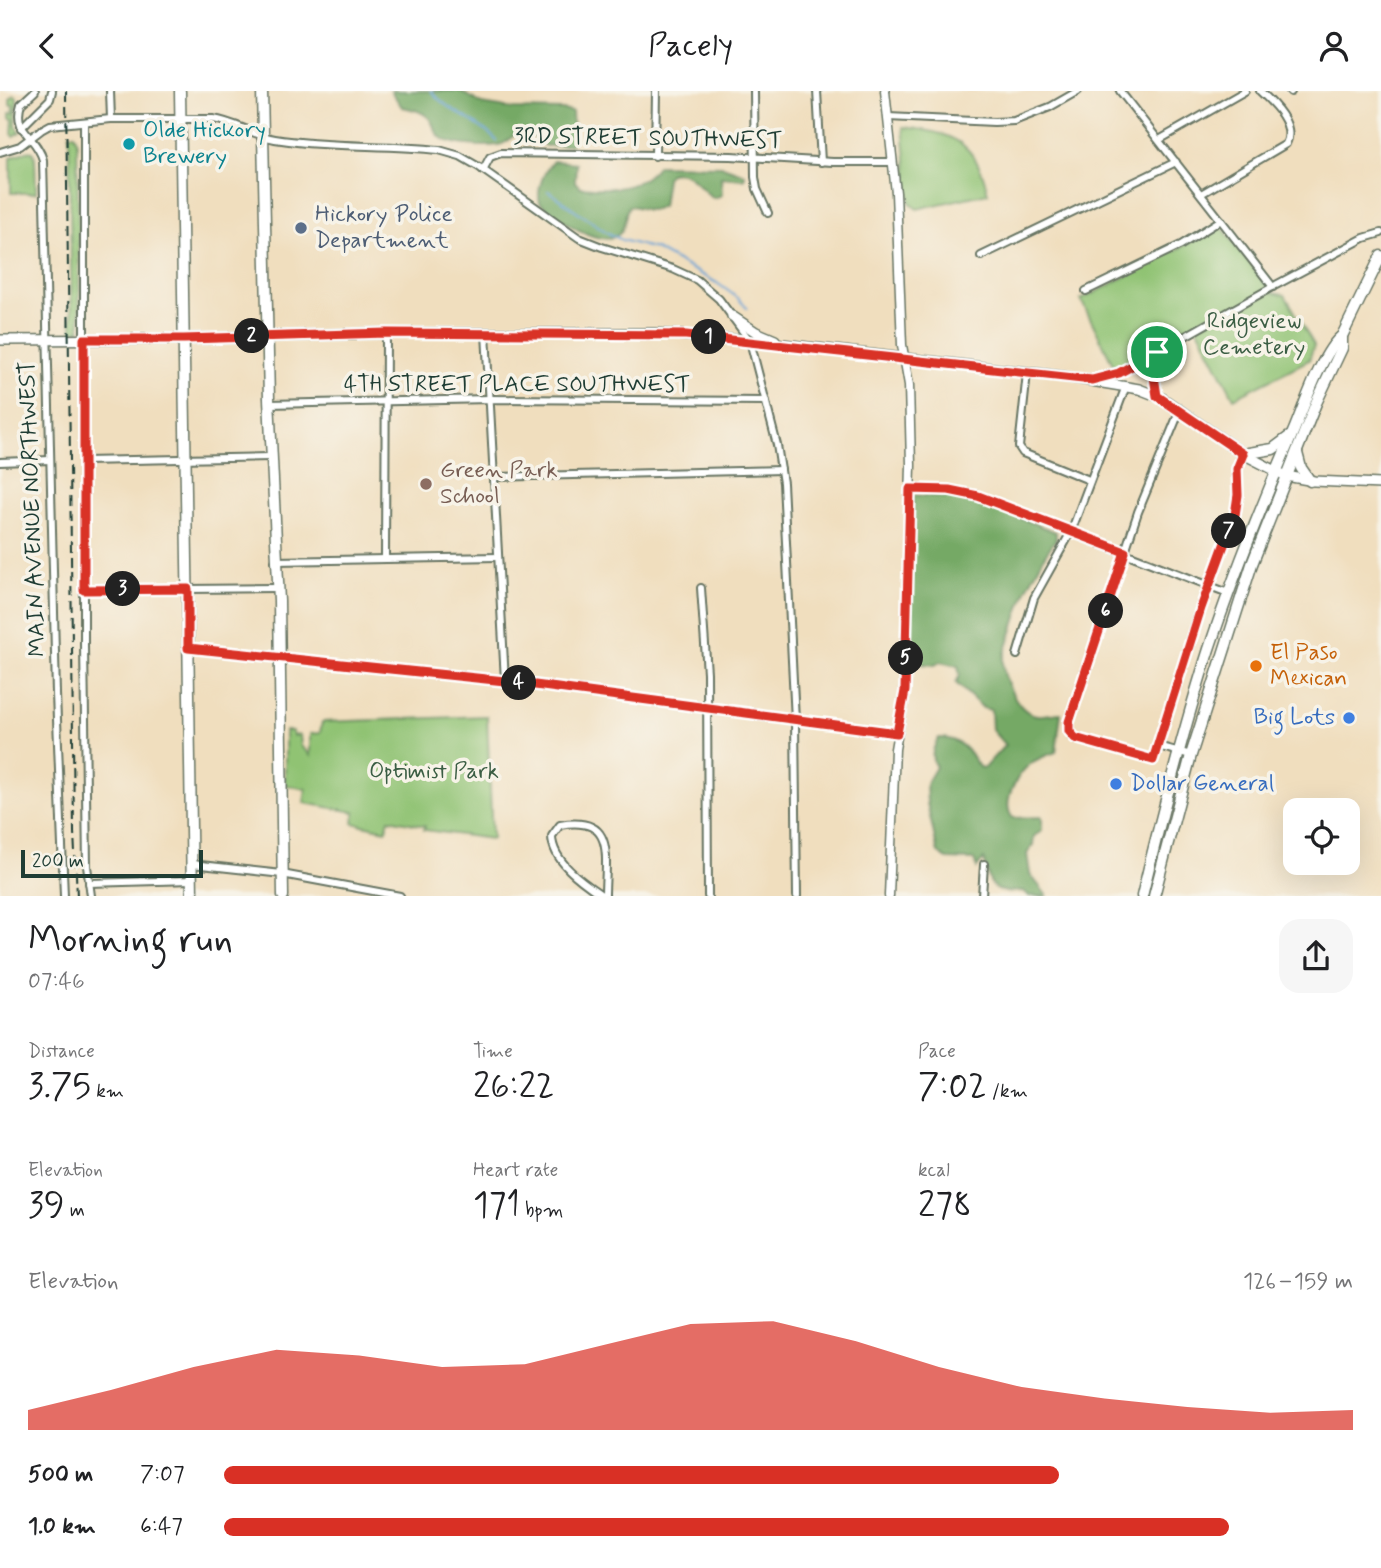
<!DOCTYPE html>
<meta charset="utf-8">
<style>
:root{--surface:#fff;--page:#f6f6f6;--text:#202124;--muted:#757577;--accent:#d93025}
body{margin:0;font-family:Mynerve,sans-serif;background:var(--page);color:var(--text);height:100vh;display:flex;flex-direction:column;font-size:26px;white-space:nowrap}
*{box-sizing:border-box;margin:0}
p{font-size:23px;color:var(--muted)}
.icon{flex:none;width:38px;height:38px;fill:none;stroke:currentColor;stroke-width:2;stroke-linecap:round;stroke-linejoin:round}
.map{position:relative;height:805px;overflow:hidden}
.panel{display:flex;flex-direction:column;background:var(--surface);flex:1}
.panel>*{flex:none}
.controls{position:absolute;left:1283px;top:707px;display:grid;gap:14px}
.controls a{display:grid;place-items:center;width:77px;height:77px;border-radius:14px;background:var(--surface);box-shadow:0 7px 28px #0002;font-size:35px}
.scale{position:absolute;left:21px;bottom:18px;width:182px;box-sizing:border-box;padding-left:7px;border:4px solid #1f3d34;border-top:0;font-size:19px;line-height:24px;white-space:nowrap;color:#1f3d34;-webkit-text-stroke:5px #f7f3e8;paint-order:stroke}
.pin{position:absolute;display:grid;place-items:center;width:60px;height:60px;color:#fff;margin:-30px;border:4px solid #fff;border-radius:50%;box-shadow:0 2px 7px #0007}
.km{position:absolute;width:35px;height:35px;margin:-18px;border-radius:50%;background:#222;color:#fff;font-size:19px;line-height:35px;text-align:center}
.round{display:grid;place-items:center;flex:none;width:74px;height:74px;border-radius:21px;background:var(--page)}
.headline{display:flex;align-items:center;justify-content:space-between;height:119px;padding:0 28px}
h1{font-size:38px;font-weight:600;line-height:52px}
.metrics{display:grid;grid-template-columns:repeat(3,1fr);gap:10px;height:119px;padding:7px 28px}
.metrics div{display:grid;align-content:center}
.metrics b{font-size:35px;font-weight:600}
.metrics small{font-size:19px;font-weight:400}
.metrics p{font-size:19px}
.chart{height:196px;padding:14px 28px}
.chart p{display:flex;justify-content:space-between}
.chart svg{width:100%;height:126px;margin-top:7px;fill:var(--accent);opacity:.7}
ul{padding:0 28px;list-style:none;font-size:23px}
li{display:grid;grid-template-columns:112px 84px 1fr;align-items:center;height:52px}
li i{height:18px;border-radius:9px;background:var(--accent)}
header{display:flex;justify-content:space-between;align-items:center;height:91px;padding:0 28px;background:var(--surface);font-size:32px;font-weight:600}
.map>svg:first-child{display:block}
</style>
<header><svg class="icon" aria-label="back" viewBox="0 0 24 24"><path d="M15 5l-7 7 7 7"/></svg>Pacely<svg class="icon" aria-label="person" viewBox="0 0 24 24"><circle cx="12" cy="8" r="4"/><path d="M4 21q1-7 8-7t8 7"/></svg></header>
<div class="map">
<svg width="1381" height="805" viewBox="0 0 1381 805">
<rect width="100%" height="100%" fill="#f7f3e8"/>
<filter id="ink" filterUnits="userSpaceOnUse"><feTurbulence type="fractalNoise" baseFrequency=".0143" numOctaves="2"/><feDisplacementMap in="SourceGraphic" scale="14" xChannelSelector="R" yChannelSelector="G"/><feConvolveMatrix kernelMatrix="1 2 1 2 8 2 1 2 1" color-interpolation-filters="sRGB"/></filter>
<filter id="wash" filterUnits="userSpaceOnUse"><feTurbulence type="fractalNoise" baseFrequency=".00686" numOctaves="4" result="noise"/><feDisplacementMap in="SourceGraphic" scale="28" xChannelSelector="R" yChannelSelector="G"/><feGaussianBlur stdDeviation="1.57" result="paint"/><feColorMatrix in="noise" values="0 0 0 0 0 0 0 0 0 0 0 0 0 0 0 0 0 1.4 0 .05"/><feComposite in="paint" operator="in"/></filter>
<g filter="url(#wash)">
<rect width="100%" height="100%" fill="#f0debe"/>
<g fill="#90c373" stroke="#588054" stroke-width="2">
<path d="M14 4 17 6 16 34 20 41 14 45 12 43 13 28 10 27V22H14L13 14H10V8Z"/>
<path d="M903 36C952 42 976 49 988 102L917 118 910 112Z"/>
<path d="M69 43H74L77 49 80 239 72 241Z"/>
<path d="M27 60 33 61 35 66 36 102H11V66Z"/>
<path d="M1221 135 1273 202 1285 204 1314 254 1309 269 1234 307 1196 234 1116 279 1081 209Z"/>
<path d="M487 625 492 748 424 739 425 735 389 728 386 739 353 732 355 721 304 712 306 698 285 694V640H292L293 645 300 644 301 655 310 664V643L320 642 322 631Z"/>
</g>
<g fill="#74a965" stroke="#4a734c" stroke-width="2">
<path d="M391 0H460L482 13 513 18 563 19 572 21 573 45 571 54 545 55 531 44 516 42C511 47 506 53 498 54 486 56 453 55 443 48 436 44 435 37 431 30 426 21 412 18 402 16Z"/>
<path d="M553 70 576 72 575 91 580 96C611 99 638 100 658 74L723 75 745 83V86L743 88 721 86 722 104 714 107C699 99 692 77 670 82L666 87 662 115C646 124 642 115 629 115 624 123 626 135 620 142 602 161 555 125 540 112 536 98 544 81 553 70Z"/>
<path d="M913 404 958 406 983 413 1056 441V448L1045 464 1026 499 1003 568C1002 586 1017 622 1037 624 1045 625 1053 622 1061 622L1056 661C1047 664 1038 667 1030 673 1017 684 1000 712 1013 727L1042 726V740L1034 745 1033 754 1027 763 1030 783 1047 805H1029L1024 800C991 802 991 799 984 768L977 777 974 769 947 768 938 762 927 712 926 693 936 676C930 667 933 656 939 647 959 646 969 660 979 676L984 677 1005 654 992 639 991 619 983 617 956 592 960 584 958 575 940 571 935 574 910 572Z"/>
</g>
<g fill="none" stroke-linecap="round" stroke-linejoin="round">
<g stroke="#63a1d5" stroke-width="2">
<path d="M431 0C449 22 477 28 497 50"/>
<path d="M548 100 608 142 622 149 655 158 717 192 738 207 747 217"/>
</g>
</g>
</g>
<g filter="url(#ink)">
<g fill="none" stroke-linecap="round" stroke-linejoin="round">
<defs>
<g id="minor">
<path d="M35 0 21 13C12 41 37 45 43 69L56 603 64 805"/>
<path d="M110 0 111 28"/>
<path d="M754 0 755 86 757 98 768 122"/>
<path d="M817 0 821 71"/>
<path d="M1120 0 1273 196"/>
<path d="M1290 0 1291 1"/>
<path d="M888 26 994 31 1014 30 1050 16 1078 0"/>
<path d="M84 31V554L87 775 91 805"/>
<path d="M21 37 50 8 52 0"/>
<path d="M1159 49 1245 0"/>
<path d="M0 61 20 55 41 39 50 34 111 28H213C235 31 253 44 275 48 329 57 385 53 439 59L460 65 479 76 579 147 602 156 673 178 697 189 719 208 750 250 777 354 783 392 795 629 797 805"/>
<path d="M655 65 656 0"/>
<path d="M483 79 490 66 501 62 731 65 833 71H893"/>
<path d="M1201 103 1286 53C1296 34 1274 13 1260 0"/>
<path d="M981 165 1176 71"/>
<path d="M1086 200 1181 154 1221 129"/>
<path d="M486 242 505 590"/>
<path d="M1157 261 1154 279 1157 305"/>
<path d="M1027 282 1019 356 1023 362 1089 389"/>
<path d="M1094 289 1125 279 1276 194 1364 147 1381 142"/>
<path d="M269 313 489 308 766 310"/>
<path d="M1180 319 1138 421 1069 631V640L1075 647 1153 669 1201 517 1235 424 1238 404 1237 378 1243 363"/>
<path d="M84 370 271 366"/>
<path d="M0 371 50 369"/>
<path d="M493 386 781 379"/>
<path d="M910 398 949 399 978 405 1228 502"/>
<path d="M385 468 386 242"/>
<path d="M275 470 498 466"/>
<path d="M701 497 707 582 708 805"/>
<path d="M84 499 278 497"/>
<path d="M188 557 505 590 897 642"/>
<path d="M1017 564 1034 507 1071 441 1126 295"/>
<path d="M1158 655 1191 664"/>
<path d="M192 773 282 783 400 805"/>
<path d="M89 792 192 789"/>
<path d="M603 805C584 792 552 771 552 745L560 734C617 724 605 767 605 805"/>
<path d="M982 805 984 773"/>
</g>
<path id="tertiary" d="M885 0 896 102 902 254 909 294 911 374 905 600 895 658 889 805"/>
<g id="secondary">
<path d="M732 225 756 241 775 249"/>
<path d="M0 249 184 248 386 242H654L765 251 1061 285 1139 298 1162 307 1243 363 1286 385 1314 390 1381 393"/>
</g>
<g id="primary">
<path d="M180 0 192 805"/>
<path d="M262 0 269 308 279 510 283 805"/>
<path d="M1297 362 1301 377 1310 390"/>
<path d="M1243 363 1273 358 1289 346"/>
<path d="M1142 805C1162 722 1183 639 1209 558 1234 483 1263 411 1294 339 1304 315 1323 259 1342 245"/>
<path d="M1154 805 1191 664 1252 473 1316 312 1342 257V245L1381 165"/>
</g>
</defs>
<use href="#minor" stroke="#687564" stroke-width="10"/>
<use href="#tertiary" stroke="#687564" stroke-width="11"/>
<use href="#secondary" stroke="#687564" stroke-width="12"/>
<use href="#primary" stroke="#687564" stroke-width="13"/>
<use href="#minor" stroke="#fff" stroke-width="6"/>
<use href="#tertiary" stroke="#fff" stroke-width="8"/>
<use href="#secondary" stroke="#fff" stroke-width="9"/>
<use href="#primary" stroke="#fff" stroke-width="10"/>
<path stroke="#1f3d34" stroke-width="2" stroke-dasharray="10 5" stroke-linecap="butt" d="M66 0 74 741 77 805"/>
</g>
</g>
<g fill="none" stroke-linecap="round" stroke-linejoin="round" filter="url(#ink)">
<defs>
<path id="route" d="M386 242 686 244 1092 289 1119 282 1157 261 1153 279 1157 305 1243 363 1237 378 1238 404 1235 424 1201 517 1153 669 1075 647 1069 640V631L1125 461 978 405 949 399 910 398 905 600 897 642 505 590 188 557V498L84 499V248H184Z"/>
</defs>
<use href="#route" stroke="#fff" stroke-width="14"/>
<use href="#route" stroke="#d93025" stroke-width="9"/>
</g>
<circle fill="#0f9aa8" stroke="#f7f3e8" stroke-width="2.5" cx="129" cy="53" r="7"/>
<circle fill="#5c6f8a" stroke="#f7f3e8" stroke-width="2.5" cx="301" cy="137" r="7"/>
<circle fill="#8d6e63" stroke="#f7f3e8" stroke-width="2.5" cx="426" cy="393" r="7"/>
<circle fill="#e8710a" stroke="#f7f3e8" stroke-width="2.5" cx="1256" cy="575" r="7"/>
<g fill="#3f7fe0" stroke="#f7f3e8" stroke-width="2.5">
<circle cx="1349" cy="627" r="7"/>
<circle cx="1116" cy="693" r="7"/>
</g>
<g text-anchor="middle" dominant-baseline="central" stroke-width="7" stroke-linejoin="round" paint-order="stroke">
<g font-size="23" fill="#0d838f" stroke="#f7f3e8" text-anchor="start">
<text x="143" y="40">Olde Hickory<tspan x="143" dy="26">Brewery</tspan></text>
</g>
<g font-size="23" fill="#1f3d34" stroke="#f7f3e8">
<text transform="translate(648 48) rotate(1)">3RD STREET SOUTHWEST</text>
<text x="517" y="294">4TH STREET PLACE SOUTHWEST</text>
<text transform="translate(33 418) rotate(-92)">MAIN AVENUE NORTHWEST</text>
</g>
<g font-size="23" fill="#4e5e75" stroke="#f7f3e8" text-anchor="start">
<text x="315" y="124">Hickory Police<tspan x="315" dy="26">Department</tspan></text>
</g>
<g font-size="23" fill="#3b5e44" stroke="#f7f3e8">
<text x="1254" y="231">Ridgeview<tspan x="1254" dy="26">Cemetery</tspan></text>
<text x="434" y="681">Optimist Park</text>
</g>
<g font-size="23" fill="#785e54" stroke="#f7f3e8" text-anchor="start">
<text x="440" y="380">Green Park<tspan x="440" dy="26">School</tspan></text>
</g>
<g font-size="23" fill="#c56008" stroke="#f7f3e8" text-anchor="start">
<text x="1270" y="562">El Paso<tspan x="1270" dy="26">Mexican</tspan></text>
</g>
<g font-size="23" fill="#366cbe" stroke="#f7f3e8" text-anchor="end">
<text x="1335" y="627">Big Lots</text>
<text x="1130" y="693" text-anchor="start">Dollar General</text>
</g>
</g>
</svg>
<div class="controls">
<a><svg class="icon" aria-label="locate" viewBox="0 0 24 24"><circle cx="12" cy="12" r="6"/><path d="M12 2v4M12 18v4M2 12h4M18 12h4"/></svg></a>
</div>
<div class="scale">200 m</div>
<div class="pin" style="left:1157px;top:261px;background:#1e9e55"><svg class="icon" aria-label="arrive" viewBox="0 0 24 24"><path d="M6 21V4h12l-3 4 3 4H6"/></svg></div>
<b class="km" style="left:709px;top:246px">1</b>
<b class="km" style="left:252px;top:245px">2</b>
<b class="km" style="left:123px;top:498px">3</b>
<b class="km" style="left:519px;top:592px">4</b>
<b class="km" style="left:906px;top:567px">5</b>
<b class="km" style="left:1106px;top:520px">6</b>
<b class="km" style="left:1229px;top:440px">7</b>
</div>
<section class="panel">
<div class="headline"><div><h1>Morning run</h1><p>07:46</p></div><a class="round"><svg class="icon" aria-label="share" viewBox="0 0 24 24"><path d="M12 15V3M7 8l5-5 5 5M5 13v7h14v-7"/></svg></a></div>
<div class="metrics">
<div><p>Distance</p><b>3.75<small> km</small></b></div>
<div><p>Time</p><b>26:22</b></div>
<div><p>Pace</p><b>7:02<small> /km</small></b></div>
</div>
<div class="metrics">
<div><p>Elevation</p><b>39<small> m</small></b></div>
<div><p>Heart rate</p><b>171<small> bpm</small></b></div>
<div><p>kcal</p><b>278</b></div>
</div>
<div class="chart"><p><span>Elevation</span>126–159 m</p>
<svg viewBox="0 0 160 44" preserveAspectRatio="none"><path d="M0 44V37L10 30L20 22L30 16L40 18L50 22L60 21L70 14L80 7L90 6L100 13L110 22L120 29L130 33L140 36L150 38L160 37V44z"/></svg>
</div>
<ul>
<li><b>500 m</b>7:07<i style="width:74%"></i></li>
<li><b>1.0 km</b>6:47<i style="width:89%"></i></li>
</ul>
</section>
